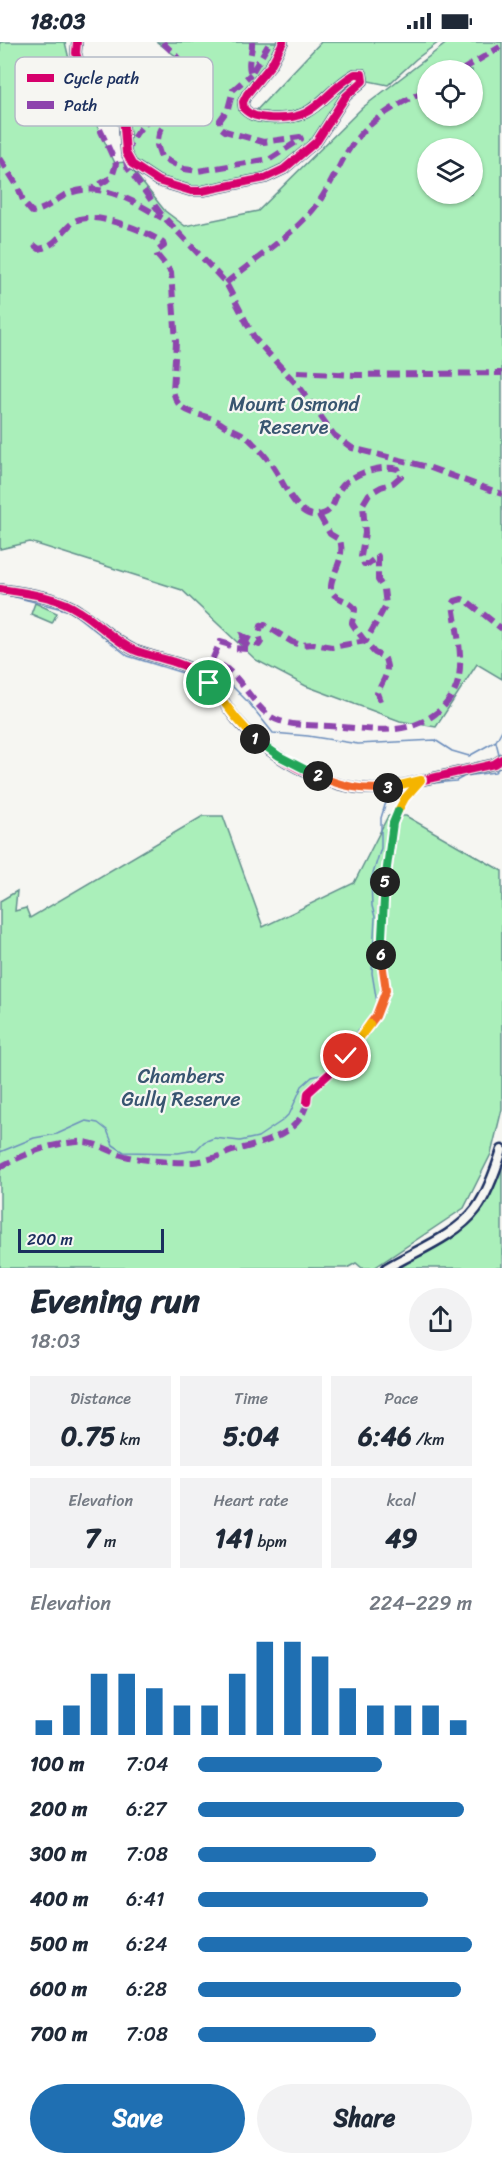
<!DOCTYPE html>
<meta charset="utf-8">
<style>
:root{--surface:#fff;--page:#f2f2f3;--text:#1f2937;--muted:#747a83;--accent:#1f6fb2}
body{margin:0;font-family:Sriracha,sans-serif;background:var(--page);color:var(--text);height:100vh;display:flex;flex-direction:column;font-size:22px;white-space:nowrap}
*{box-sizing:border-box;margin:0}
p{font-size:20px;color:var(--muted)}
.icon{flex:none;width:33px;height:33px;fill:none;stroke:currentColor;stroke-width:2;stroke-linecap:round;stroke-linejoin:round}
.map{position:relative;height:1226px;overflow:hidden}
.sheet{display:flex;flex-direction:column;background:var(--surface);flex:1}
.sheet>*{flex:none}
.buttons{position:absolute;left:417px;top:18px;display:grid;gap:12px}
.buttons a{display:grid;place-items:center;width:66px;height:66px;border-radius:50%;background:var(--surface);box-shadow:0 2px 4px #0004;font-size:30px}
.scale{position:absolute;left:18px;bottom:15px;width:146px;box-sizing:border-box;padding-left:6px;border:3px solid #1b2f5e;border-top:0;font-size:16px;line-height:21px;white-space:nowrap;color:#1b2f5e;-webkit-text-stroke:4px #f6f6f2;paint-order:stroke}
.pin{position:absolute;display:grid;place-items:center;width:51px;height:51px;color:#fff;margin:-26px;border:3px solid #fff;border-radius:50%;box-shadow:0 2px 6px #0007}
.km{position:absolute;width:30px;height:30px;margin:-15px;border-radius:50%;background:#222;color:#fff;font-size:16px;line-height:30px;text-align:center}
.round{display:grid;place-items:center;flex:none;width:63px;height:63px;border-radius:32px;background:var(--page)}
.summary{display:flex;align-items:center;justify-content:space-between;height:102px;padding:0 30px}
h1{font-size:33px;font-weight:700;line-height:45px}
.figures{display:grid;grid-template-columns:repeat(3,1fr);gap:9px;height:102px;padding:6px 30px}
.figures div{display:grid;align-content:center;border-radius:0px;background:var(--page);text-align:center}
.figures b{font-size:26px;font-weight:700}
.figures small{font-size:16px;font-weight:400}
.figures p{font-size:16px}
.chart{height:168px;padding:12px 30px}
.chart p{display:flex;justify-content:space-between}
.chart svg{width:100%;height:108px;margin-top:6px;stroke:var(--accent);stroke-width:6}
.cta{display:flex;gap:12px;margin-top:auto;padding:12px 30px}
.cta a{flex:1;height:69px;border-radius:36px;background:var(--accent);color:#fff;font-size:24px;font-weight:700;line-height:69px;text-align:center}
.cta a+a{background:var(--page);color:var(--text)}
ul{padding:0 30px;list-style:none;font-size:20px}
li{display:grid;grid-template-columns:96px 72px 1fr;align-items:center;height:45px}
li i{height:15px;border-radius:8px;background:var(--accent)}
.status{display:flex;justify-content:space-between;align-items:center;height:42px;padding:0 30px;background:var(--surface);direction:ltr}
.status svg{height:16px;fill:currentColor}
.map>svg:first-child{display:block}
</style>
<div class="status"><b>18:03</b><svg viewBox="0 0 49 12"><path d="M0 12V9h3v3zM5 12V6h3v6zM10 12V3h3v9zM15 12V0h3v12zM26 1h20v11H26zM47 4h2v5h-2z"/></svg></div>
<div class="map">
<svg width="502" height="1226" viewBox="0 0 502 1226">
<rect width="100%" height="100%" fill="#f6f6f2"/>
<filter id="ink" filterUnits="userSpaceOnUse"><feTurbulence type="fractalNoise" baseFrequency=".0167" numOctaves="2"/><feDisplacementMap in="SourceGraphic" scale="12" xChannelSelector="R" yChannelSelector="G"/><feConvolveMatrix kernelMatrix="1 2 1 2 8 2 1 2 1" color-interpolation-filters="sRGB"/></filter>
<g filter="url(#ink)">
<g fill="#aaefba" stroke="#628f8c" stroke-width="1.5" fill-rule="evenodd">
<path d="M0 0H65L73 34 115 121 126 120 165 169 185 184 258 169 362 66 448 0H502V637L477 622 436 685 400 679 306 644 256 618 182 548 30 500 0 507ZM428 28H472V74H428ZM428 106H472V152H428Z"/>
<path d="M157 0H283L243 60 252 73 321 0H439L416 17 388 43 364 38 352 48 327 85 274 132 202 149 173 145 128 117 123 73C156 59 182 57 177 15Z"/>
<path d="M35 561 57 571 52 581 31 572Z"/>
<path d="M203 774H223L263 885 354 841 388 774H406L502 829V1067L491 1112 464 1166 374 1226H362L356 1221 347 1226H0V859L17 849 15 869 26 866 30 876Z"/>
<path d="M502 1121V1226H400L475 1176Z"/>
</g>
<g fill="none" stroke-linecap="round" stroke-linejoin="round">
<g stroke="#6b8dbc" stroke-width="1.5">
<path d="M0 551 70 569 128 614 199 636"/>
<path d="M213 638 231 643 249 661 273 691 308 694 358 702 435 698 452 709 469 714 496 699 502 688"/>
<path d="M496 700 500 716"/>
<path d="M423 742 456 739 465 734 495 730 502 723 501 720"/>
<path d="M0 1110 34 1096 57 1092 86 1079 98 1081 107 1088 113 1103 124 1110 178 1111 196 1108 204 1100 214 1096 240 1099 258 1095 282 1079 290 1071 302 1044 312 1035 324 1032 339 1018 359 987 372 975 377 961 372 931 375 875 372 864 371 838 381 806V776L385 763 392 752 411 745"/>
</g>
<defs>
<path id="minor" d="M307 1060 308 1051 342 1020 376 974 386 948 381 914 383 861 393 781 405 756 421 738"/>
<g id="tertiary">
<path d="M77 0 76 11 81 27 110 43 118 53 123 73 126 111 132 122 158 139 191 149H202L265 136 284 127 317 99 346 54 363 39 362 32H355C319 53 319 79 270 76 260 75 252 75 244 67L243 60 247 52 271 23 283 0"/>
<path d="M0 547C25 551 57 554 79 569 98 581 113 598 134 608 154 616 180 619 199 631 215 642 224 662 236 677 271 718 333 753 388 746L494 722 502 717"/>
</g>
<path id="secondary" d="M387 1226C415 1209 456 1194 476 1167 488 1151 496 1127 502 1108"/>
</defs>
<use href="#minor" stroke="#1b2f5e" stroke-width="10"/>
<use href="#tertiary" stroke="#1b2f5e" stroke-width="12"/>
<use href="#secondary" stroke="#1b2f5e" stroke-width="13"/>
<use href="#minor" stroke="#f6f6f2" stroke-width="6"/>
<use href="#tertiary" stroke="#f6f6f2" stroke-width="8"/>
<use href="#secondary" stroke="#f6f6f2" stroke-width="8"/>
<g stroke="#8e44ad" stroke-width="6" stroke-dasharray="12 6" stroke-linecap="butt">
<path d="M163 0C168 8 178 12 181 22 193 58 118 82 127 125L161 172 226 241 255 297 301 347 334 393 352 406 428 425 502 452"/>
<path d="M252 0C253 12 246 19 251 32L270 0"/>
<path d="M72 21 76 35 116 122 112 135 93 146"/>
<path d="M462 28 500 5"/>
<path d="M177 53 159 92 157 103 161 115 184 127 198 129 270 117 301 97 300 95 263 100 225 89 220 85V78L228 67 233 48 251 32"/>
<path d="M0 116 18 145 24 161 32 170C45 168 54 159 65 153 99 137 133 159 162 176"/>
<path d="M34 203 39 207C59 203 61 188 75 179 93 168 148 189 163 201L164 204 156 210 157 213 171 230 176 300 173 349C178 373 197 370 215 378 219 379 222 383 227 385 238 390 245 392 253 401 261 409 268 417 274 426 283 439 297 477 318 473 335 471 333 457 340 447 350 432 381 422 398 427L401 434 393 441 381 445 369 452 363 462 365 491 361 514 364 522H368L378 514V538L384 547 386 563 366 599 332 605 314 602 301 603 292 600 265 583 261 584 259 592 261 600 259 603 241 593 238 594V597L251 606 249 607 234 606 227 602 220 600 213 616 209 621"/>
<path d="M226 241C254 218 288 196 311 170 326 153 335 131 346 112 366 79 394 64 428 47"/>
<path d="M297 330 355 333 502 331"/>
<path d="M319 473 330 492 340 498C347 518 326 538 332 550 336 558 349 557 355 567 355 572 352 577 352 581 353 584 373 610 375 611 380 614 385 614 386 620 390 631 381 642 377 651L380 659"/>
<path d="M204 622C235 612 251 671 280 679 296 684 312 683 329 684 366 686 403 696 435 672 446 664 455 652 458 639 464 615 456 586 453 562L455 559 462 557 467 559 502 587"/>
<path d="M0 1125C25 1112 48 1102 77 1100 95 1098 112 1112 129 1115 149 1119 173 1121 193 1120 207 1119 219 1114 232 1109 261 1101 300 1094 307 1060"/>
</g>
<defs>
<g id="cycleway">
<path d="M77 0 76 11 81 27 110 43 118 53 123 73 126 111 132 122 158 139 191 149H202L265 136 284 127 317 99 346 54 363 39 362 32H355C319 53 319 79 270 76 260 75 252 75 244 67L243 60 247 52 271 23 283 0"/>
<path d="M0 547C25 551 57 554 79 569 98 581 113 598 134 608 154 616 180 619 199 631 215 642 224 662 236 677 271 718 333 753 388 746L494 722 502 717"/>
<path d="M307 1060 308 1051 342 1020 376 974 386 948 381 914 383 861 393 781 405 756 421 738"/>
</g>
</defs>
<use href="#cycleway" stroke="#f6f6f2" stroke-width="11"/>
<use href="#cycleway" stroke="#d6006c" stroke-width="8"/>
</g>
</g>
<g fill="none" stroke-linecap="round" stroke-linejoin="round" filter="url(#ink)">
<defs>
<path id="split-1" d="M209 641 236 676 255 697"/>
<path id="split-2" d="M255 697 279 714 318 734"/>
<path id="split-3" d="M318 734C342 744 362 749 388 746"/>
<path id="split-4" d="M388 746 421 738 405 756 398 769"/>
<path id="split-5" d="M385 840 393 781 398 769"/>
<path id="split-6" d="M381 913 385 840"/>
<path id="split-7" d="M370 982 376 974 386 948 381 913"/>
<path id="split-8" d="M346 1014 370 982"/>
</defs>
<use href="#split-1" stroke="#fff" stroke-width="12"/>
<use href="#split-2" stroke="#fff" stroke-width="12"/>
<use href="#split-3" stroke="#fff" stroke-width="12"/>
<use href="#split-4" stroke="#fff" stroke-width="12"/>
<use href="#split-5" stroke="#fff" stroke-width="12"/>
<use href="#split-6" stroke="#fff" stroke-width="12"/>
<use href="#split-7" stroke="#fff" stroke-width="12"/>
<use href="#split-8" stroke="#fff" stroke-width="12"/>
<use href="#split-1" stroke="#f5b400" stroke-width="8"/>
<use href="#split-2" stroke="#22a559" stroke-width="8"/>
<use href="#split-3" stroke="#f0652b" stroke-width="8"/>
<use href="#split-4" stroke="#f5b400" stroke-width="8"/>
<use href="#split-5" stroke="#22a559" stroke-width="8"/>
<use href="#split-6" stroke="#22a559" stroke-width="8"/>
<use href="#split-7" stroke="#f0652b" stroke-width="8"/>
<use href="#split-8" stroke="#f5b400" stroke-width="8"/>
</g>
<g text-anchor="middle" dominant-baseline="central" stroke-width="4.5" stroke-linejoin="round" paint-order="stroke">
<g font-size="20" fill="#385570" stroke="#f6f6f2">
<text x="294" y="362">Mount Osmond<tspan x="294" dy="23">Reserve</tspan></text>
<text x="181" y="1034">Chambers<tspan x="181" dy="23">Gully Reserve</tspan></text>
</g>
</g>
<rect x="15" y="15" width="198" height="69" rx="9" fill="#f6f6f2" stroke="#b4bac6" stroke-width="1.5"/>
<rect x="27" y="32" width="27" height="8" fill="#d6006c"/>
<rect x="27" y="59" width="27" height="8" fill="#8e44ad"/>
<g font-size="16" fill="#1b2f5e">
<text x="64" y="42">Cycle path</text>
<text x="64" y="69">Path</text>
</g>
</svg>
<div class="buttons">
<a><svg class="icon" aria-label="locate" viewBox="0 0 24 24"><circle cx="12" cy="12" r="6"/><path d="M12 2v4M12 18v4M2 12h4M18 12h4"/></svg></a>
<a><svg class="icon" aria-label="layers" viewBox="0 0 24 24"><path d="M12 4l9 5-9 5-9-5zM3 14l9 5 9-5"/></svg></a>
</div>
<div class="scale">200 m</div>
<div class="pin" style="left:209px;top:641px;background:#1e9e55"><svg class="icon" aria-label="arrive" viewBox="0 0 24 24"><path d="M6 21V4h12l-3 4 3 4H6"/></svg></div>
<div class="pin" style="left:346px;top:1014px;background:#d93025"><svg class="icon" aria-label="check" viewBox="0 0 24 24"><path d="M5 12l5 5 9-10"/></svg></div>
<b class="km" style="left:255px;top:697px">1</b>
<b class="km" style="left:318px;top:734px">2</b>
<b class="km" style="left:388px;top:746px">3</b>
<b class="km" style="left:385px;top:840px">5</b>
<b class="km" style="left:381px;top:913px">6</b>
</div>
<section class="sheet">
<div class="summary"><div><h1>Evening run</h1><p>18:03</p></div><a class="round"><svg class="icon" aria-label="share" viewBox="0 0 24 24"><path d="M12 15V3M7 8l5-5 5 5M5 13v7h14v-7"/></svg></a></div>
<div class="figures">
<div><p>Distance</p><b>0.75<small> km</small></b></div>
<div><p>Time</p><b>5:04</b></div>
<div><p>Pace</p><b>6:46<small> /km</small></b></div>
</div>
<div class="figures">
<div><p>Elevation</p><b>7<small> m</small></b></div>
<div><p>Heart rate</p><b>141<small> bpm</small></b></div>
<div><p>kcal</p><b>49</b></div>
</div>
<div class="chart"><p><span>Elevation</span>224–229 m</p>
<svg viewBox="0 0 160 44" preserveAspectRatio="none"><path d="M5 44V38M15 44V32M25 44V19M35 44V19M45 44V25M55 44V32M65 44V32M75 44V19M85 44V6M95 44V6M105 44V12M115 44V25M125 44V32M135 44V32M145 44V32M155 44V38"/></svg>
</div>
<ul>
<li><b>100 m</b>7:04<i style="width:67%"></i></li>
<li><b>200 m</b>6:27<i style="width:97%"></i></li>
<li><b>300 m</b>7:08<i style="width:65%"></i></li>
<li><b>400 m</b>6:41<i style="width:84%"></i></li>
<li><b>500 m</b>6:24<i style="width:100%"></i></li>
<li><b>600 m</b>6:28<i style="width:96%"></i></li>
<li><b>700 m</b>7:08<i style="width:65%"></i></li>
</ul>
<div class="cta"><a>Save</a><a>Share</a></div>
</section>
